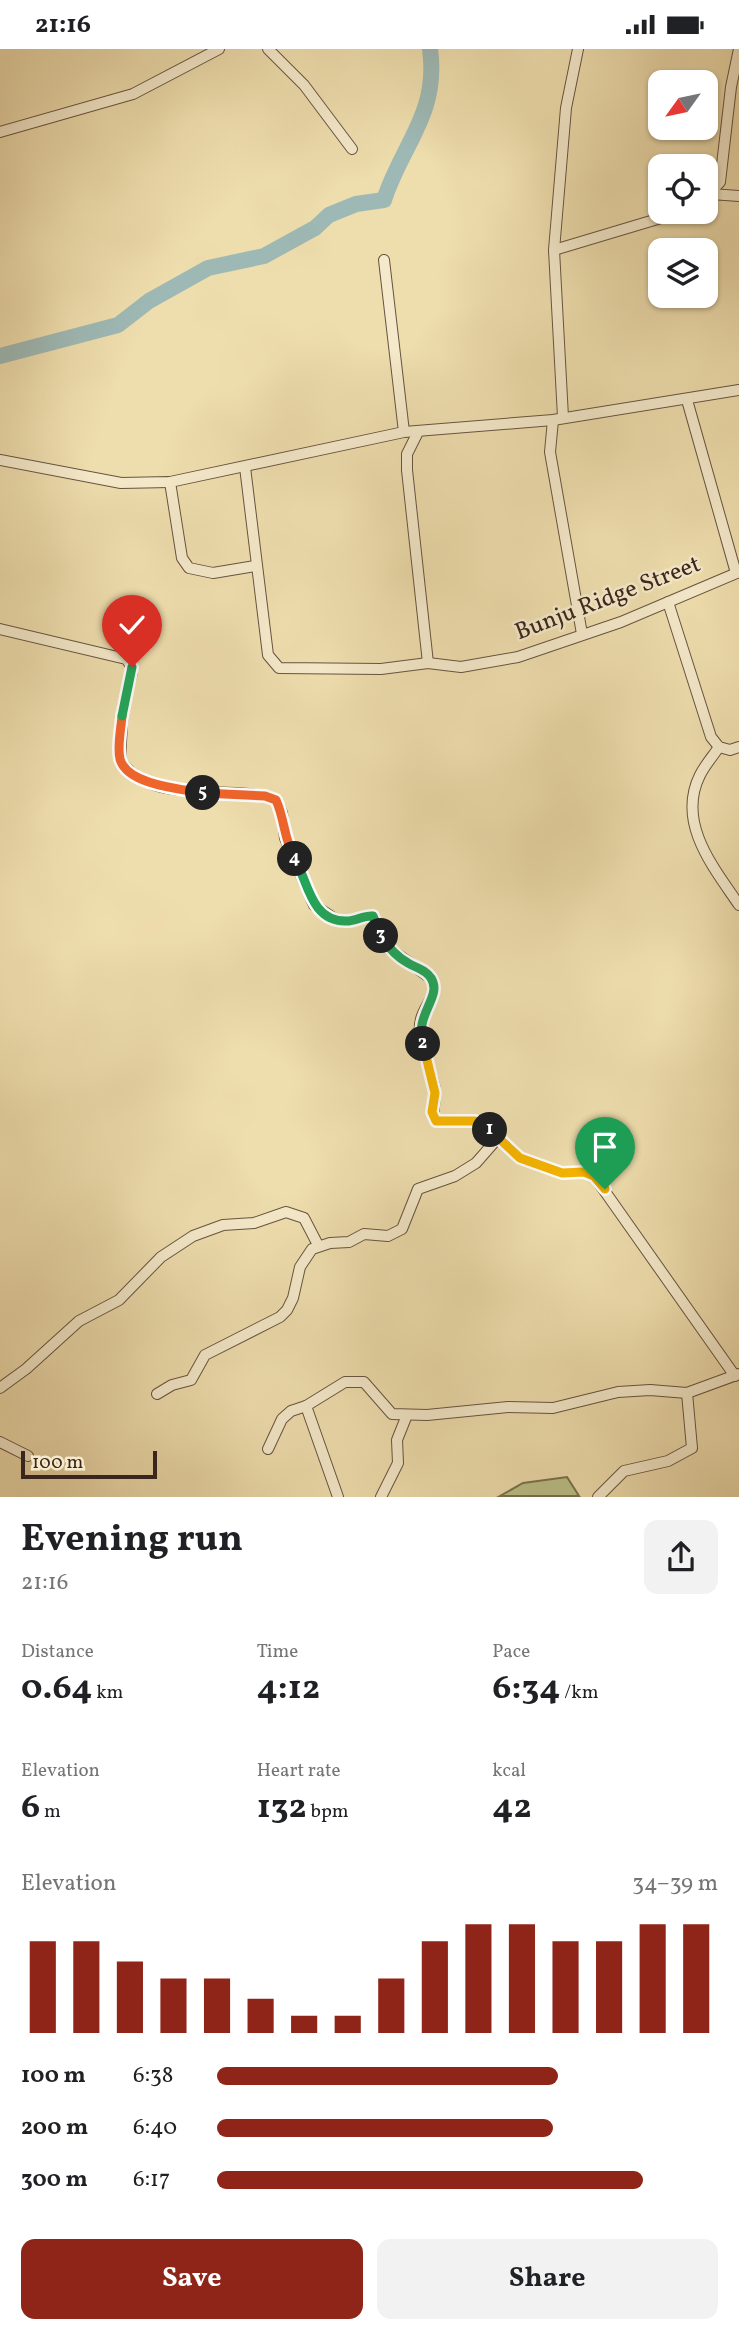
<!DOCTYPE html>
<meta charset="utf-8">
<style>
:root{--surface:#fff;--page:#f2f2f2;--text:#202124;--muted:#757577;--accent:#8f2418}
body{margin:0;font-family:Vollkorn,serif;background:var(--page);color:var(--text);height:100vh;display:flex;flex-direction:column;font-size:26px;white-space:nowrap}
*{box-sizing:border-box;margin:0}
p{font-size:23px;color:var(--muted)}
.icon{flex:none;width:38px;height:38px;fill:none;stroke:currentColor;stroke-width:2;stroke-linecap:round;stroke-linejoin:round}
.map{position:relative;height:1448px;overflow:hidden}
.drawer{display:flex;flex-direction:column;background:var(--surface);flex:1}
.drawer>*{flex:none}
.needle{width:46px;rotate:237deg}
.tools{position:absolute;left:648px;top:21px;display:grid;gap:14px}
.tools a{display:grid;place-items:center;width:70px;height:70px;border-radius:14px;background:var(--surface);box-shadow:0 2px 5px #0004;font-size:35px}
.scale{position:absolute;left:21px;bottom:18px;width:136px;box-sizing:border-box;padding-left:7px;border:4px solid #3a261c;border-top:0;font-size:19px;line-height:24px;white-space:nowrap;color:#3a261c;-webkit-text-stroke:5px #f4e9ca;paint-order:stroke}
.pin{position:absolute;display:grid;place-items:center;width:60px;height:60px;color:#fff;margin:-72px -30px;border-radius:50% 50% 50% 0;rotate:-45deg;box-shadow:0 0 7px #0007}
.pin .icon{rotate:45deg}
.km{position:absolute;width:35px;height:35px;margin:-18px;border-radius:50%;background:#222;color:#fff;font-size:19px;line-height:35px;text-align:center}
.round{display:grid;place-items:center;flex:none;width:74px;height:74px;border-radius:14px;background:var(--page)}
.summary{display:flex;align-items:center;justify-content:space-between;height:119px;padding:0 21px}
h1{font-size:38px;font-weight:700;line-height:52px}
.metrics{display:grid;grid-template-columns:repeat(3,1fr);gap:10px;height:119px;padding:7px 21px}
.metrics div{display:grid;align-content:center}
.metrics b{font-size:35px;font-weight:700}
.metrics small{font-size:19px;font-weight:400}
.metrics p{font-size:19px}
.chart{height:196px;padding:14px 21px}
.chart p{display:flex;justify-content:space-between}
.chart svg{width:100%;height:126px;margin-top:7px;stroke:var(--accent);stroke-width:6}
.primary-button{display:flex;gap:14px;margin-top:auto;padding:14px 21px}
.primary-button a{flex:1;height:80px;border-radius:14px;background:var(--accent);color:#fff;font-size:28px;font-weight:700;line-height:80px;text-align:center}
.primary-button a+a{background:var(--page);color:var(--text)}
ul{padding:0 21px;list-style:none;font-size:23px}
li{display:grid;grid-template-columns:112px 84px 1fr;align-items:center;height:52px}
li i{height:18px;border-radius:9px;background:var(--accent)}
.status{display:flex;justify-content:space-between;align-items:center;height:49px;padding:0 35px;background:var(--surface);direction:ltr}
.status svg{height:19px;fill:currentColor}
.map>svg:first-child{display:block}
</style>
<div class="status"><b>21:16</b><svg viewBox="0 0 49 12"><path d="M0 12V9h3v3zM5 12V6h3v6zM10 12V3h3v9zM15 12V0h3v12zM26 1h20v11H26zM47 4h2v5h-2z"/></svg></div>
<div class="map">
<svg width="739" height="1448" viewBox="0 0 739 1448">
<rect width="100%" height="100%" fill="#eeddad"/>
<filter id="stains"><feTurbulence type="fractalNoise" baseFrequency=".00286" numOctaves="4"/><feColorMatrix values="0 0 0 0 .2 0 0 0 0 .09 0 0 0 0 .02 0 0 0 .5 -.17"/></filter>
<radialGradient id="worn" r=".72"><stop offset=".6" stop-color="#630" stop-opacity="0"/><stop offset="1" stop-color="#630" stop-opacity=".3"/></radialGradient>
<path fill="#bbc088" stroke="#7a7352" stroke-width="2" d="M567 1428 579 1447H500L523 1434Z"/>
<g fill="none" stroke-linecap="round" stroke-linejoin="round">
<path stroke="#9eb9b5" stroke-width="16" d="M0 307 118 276 149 252 208 219 264 207 315 179 329 166 356 155 384 151C402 95 439 65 430 0"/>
<defs>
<g id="minor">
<path d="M268 0 304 36 352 100"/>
<path d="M0 83 133 45 219 0"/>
<path d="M711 145 739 147"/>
<path d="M705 150 720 133 731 38 739 0"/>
<path d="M554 201 681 163"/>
<path d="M384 211 404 383"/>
<path d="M687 351 736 524"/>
<path d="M563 368 554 201 566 59 578 0"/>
<path d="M553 371 550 403 582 585"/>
<path d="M418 383 407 405V421L428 614"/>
<path d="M0 411 121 434 170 433 404 383 553 371 739 341"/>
<path d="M245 418 268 606 279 619 381 620 428 614 461 618 518 608 621 573 739 523"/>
<path d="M170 433 182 509 189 519 213 524 255 517"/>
<path d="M668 553 711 688 719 698 730 701 739 698"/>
<path d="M0 580 126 610 132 618V624L123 658 120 711C150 758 232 734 276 751L282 764 285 789 314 856 335 870 346 873 373 867 390 900 432 930C438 948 425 954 421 970 415 992 431 1019 435 1040 437 1052 430 1061 436 1072H475L487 1078 520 1109 562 1124 585 1123 594 1127 735 1327"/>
<path d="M719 698C713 707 705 716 700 726 676 774 714 819 739 856"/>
<path d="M0 1339 26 1320 79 1272 119 1251 161 1208 193 1187 223 1176 254 1174 286 1163 304 1169 318 1196"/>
<path d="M157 1345 172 1336 191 1331 205 1306 280 1268 287 1261 293 1249 300 1218 312 1200 330 1194 349 1193 364 1185 388 1187 402 1180 418 1140 455 1127 476 1114 497 1090"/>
<path d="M306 1357 338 1448"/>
<path d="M0 1393 28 1407"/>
<path d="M268 1400 282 1370 291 1362 306 1357 345 1333H364L392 1365 427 1366 508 1358 553 1359 618 1343 650 1341 687 1344 739 1325"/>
<path d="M381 1448 398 1414 397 1391 407 1366"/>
<path d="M598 1448 624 1422 668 1412 692 1399 687 1344"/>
</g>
</defs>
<use href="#minor" stroke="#675440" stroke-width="12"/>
<use href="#minor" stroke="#f4e9ca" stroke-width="10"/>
</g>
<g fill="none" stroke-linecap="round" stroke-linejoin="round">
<defs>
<path id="split-1" d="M490 1081 520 1109 562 1124 584 1123 594 1127 605 1140"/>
<path id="split-2" d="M423 995 435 1044 432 1063 436 1072H475L490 1081"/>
<path id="split-3" d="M381 887C388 898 397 908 408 914 416 919 425 920 431 929 443 948 414 965 423 995"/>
<path id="split-4" d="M295 810C308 833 311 872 345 872 355 873 363 866 373 867L381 887"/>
<path id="split-5" d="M203 744 265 747 276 751C285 771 284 791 295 810"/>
<path id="split-6" d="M122 667C121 680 117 698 120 710 127 736 181 740 203 744"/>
<path id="split-7" d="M122 667 132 618"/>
</defs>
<use href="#split-1" stroke="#fff" stroke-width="14"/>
<use href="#split-2" stroke="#fff" stroke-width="14"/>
<use href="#split-3" stroke="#fff" stroke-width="14"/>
<use href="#split-4" stroke="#fff" stroke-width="14"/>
<use href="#split-5" stroke="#fff" stroke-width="14"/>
<use href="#split-6" stroke="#fff" stroke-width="14"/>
<use href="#split-7" stroke="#fff" stroke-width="14"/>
<use href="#split-1" stroke="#f5b400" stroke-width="9"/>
<use href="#split-2" stroke="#f5b400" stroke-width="9"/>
<use href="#split-3" stroke="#22a559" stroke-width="9"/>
<use href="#split-4" stroke="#22a559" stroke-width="9"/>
<use href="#split-5" stroke="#f0652b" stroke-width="9"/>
<use href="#split-6" stroke="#f0652b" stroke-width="9"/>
<use href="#split-7" stroke="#22a559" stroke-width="9"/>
</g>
<g text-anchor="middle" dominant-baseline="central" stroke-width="5" stroke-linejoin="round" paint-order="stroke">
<g font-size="24" fill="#3a261c" stroke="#f4e9ca">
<text transform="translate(608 550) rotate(-21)">Bunju Ridge Street</text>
</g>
</g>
<rect width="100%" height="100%" filter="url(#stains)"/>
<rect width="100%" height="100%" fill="url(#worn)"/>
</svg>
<div class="tools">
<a><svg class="needle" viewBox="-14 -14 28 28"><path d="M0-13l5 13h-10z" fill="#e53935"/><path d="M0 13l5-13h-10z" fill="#757577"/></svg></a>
<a><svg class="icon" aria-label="locate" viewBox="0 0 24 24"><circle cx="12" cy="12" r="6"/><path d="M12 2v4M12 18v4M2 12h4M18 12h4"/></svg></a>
<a><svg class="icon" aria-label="layers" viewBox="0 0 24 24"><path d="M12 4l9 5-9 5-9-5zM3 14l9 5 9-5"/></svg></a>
</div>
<div class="scale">100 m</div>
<div class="pin" style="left:605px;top:1140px;background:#1e9e55"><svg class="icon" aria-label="arrive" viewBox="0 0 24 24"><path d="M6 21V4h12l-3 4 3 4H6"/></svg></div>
<div class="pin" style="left:132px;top:618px;background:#d93025"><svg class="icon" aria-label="check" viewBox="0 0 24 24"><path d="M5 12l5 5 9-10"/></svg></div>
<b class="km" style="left:490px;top:1081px">1</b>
<b class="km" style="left:423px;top:995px">2</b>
<b class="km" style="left:381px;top:887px">3</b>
<b class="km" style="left:295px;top:810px">4</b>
<b class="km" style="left:203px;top:744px">5</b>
</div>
<section class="drawer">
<div class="summary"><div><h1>Evening run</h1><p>21:16</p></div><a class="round"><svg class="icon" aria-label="share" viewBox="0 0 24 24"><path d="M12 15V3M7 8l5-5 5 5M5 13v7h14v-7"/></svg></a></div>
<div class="metrics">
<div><p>Distance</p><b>0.64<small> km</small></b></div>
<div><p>Time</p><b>4:12</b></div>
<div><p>Pace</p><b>6:34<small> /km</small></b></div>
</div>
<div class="metrics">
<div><p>Elevation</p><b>6<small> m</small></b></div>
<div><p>Heart rate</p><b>132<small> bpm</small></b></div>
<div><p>kcal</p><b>42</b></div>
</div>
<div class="chart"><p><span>Elevation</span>34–39 m</p>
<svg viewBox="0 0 160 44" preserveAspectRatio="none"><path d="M5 44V12M15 44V12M25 44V19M35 44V25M45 44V25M55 44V32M65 44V38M75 44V38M85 44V25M95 44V12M105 44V6M115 44V6M125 44V12M135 44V12M145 44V6M155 44V6"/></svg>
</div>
<ul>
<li><b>100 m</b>6:38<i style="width:68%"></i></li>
<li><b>200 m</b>6:40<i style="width:67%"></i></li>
<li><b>300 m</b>6:17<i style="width:85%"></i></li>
</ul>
<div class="primary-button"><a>Save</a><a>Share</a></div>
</section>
